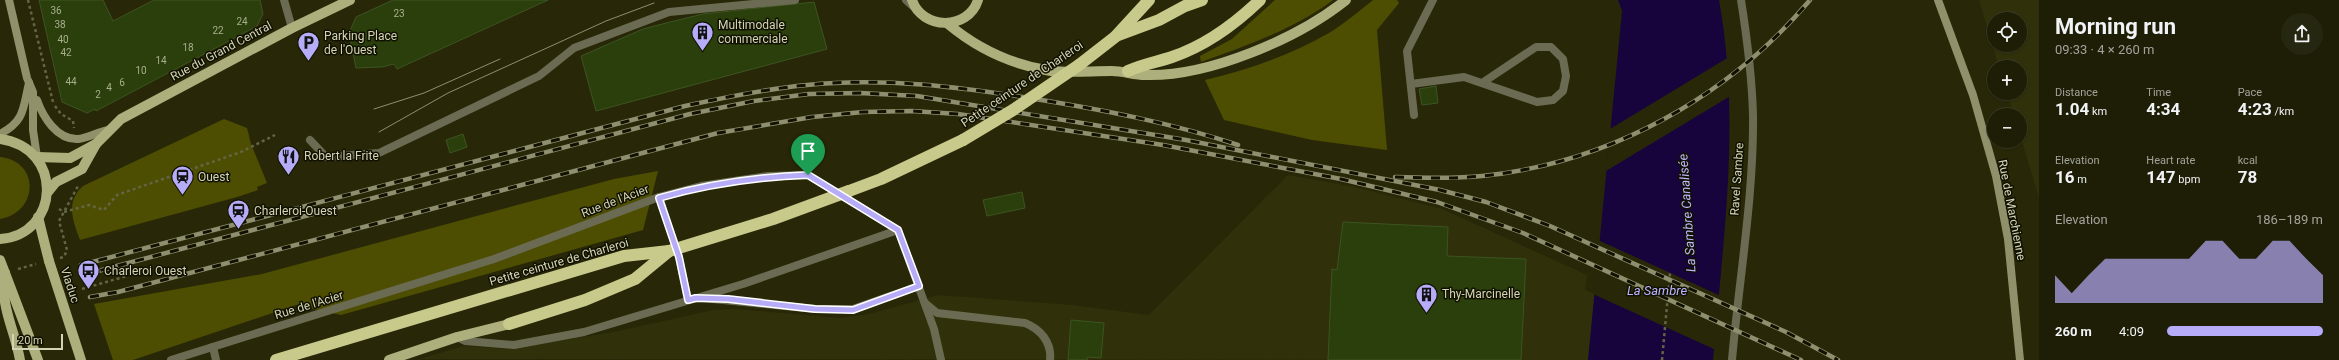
<!DOCTYPE html>
<meta charset="utf-8">
<style>
:root{--surface:#1e1e06;--page:#262710;--text:#f1f3f6;--muted:#a1a29b;--line:#3c3c28;--accent:#b6acf8}
body{margin:0;font-family:Roboto,sans-serif;background:var(--page);color:var(--text);height:100vh;display:flex;flex-direction:column;font-size:15px;white-space:nowrap}
*{box-sizing:border-box;margin:0}
p{font-size:13px;color:var(--muted)}
.icon{flex:none;width:22px;height:22px;fill:none;stroke:currentColor;stroke-width:2;stroke-linecap:round;stroke-linejoin:round}
.map{position:relative;flex:1;overflow:hidden}
.drawer{display:flex;flex-direction:column;background:var(--surface);width:300px}
.drawer>*{flex:none}
.buttons{position:absolute;left:1987px;top:12px;display:grid;gap:8px}
.buttons a{display:grid;place-items:center;width:40px;height:40px;border-radius:50%;background:var(--surface);box-shadow:0 1px 3px #0004,0 0 0 1px var(--line);font-size:20px}
.scale{position:absolute;left:12px;bottom:10px;width:51px;box-sizing:border-box;padding-left:4px;border:2px solid #d3d4b6;border-top:0;font-size:11px;line-height:14px;white-space:nowrap;color:#d3d4b6;-webkit-text-stroke:3px #110;paint-order:stroke}
.pin{position:absolute;display:grid;place-items:center;width:34px;height:34px;color:#fff;margin:-41px -17px;border-radius:50% 50% 50% 0;rotate:-45deg;box-shadow:0 0 4px #0007}
.pin .icon{rotate:45deg}
.round{display:grid;place-items:center;flex:none;width:42px;height:42px;border-radius:21px;background:var(--page)}
.summary{display:flex;align-items:center;justify-content:space-between;height:68px;padding:0 16px}
h1{font-size:22px;font-weight:700;line-height:30px}
.stats{display:grid;grid-template-columns:repeat(3,1fr);gap:6px;height:68px;padding:4px 16px}
.stats div{display:grid;align-content:center}
.stats b{font-size:17px;font-weight:700}
.stats small{font-size:11px;font-weight:400}
.stats p{font-size:11px}
.chart{height:112px;padding:8px 16px}
.chart p{display:flex;justify-content:space-between}
.chart svg{width:100%;height:72px;margin-top:4px;fill:var(--accent);opacity:.7}
ul{padding:0 16px;list-style:none;font-size:13px}
li{display:grid;grid-template-columns:64px 48px 1fr;align-items:center;height:30px}
li i{height:10px;border-radius:5px;background:var(--accent)}
main{display:flex;flex:1;min-height:0}
.map>svg:first-child{display:block}
</style>
<main>
<div class="map">
<svg width="2039" height="360" viewBox="0 0 2039 360">
<rect width="100%" height="100%" fill="#282808"/>
<g fill="#30300a" fill-rule="evenodd">
<path d="M1979 0H2039V198L2020 135V115H2014L2007 93H2020V67H1999ZM1994 19H2020V45H1994Z"/>
<path d="M1288 175 1350 186 1442 209 1587 275 1585 290 1595 294 1588 360 420 359 464 346 506 349 614 332 713 310 736 309 840 318 869 314 938 295 1072 305 1149 315Z"/>
</g>
<g fill="#4e4e03">
<path d="M1275 0H1333C1293 30 1247 45 1201 62L1200 56 1232 39Z"/>
<path d="M1373 0H1397L1399 3 1377 30 1387 150 1312 140 1224 120 1205 80C1248 70 1290 55 1329 33 1344 24 1359 11 1373 0Z"/>
<path d="M224 119 247 128 251 144 267 183 257 187 258 190 237 197 80 240C73 221 65 202 83 186Z"/>
<path d="M0 157C40 161 39 212 0 219Z"/>
<path d="M658 171 643 230 341 315 296 305 133 360H113L94 304 262 274 614 179Z"/>
</g>
<path fill="#17043d" d="M1618 0H1719C1741 121 1723 239 1713 360H1588L1622 11Z"/>
<g fill="#282808">
<path d="M1729 57 1732 95 1606 171 1610 129Z"/>
<path d="M1598 240 1721 296 1716 350 1593 294Z"/>
</g>
<g fill="#2a3f0c" stroke="#3d5421">
<path d="M39 0H103L113 21 154 0H260L263 14 257 26 96 111 95 109 87 113 62 102Z"/>
<path d="M393 0H548L397 69 394 64 382 67 356 68 349 33 356 17Z"/>
<path d="M814 2 827 49 596 111 581 56 643 29 670 22 703 14Z"/>
<path d="M1436 86 1438 103 1422 105 1419 89Z"/>
<path d="M463 134 467 147 450 153 446 140Z"/>
<path d="M1022 192 1025 208 987 216 983 200Z"/>
<path d="M1343 222 1448 227 1447 256 1526 259 1521 360H1328L1332 269 1337 270Z"/>
<path d="M1071 320 1104 323 1101 358 1088 357 1087 360H1068Z"/>
</g>
<g fill="none" stroke-linecap="round" stroke-linejoin="round">
<g stroke="#646545" stroke-width="2.5" stroke-dasharray="3 3" stroke-linecap="butt">
<path d="M28 0 53 102"/>
<path d="M55 106 61 114 73 121 74 128"/>
<path d="M59 209 64 212 89 205 104 210 117 195 241 152 275 135"/>
<path d="M60 258 64 257 67 250 59 221 78 186"/>
<path d="M18 269 36 264"/>
<path d="M82 289 127 276"/>
<path d="M1662 360 1670 273"/>
</g>
<g stroke="#6a6b52" stroke-width="8">
<path d="M906 0 916 9"/>
<path d="M1411 84 1464 77 1537 102 1553 100 1563 91 1566 76 1563 59 1551 47H1536L1482 83"/>
<path d="M1414 115 1407 51 1433 0"/>
<path d="M310 140 326 157 379 153 539 76 574 48 669 12 795 0"/>
<path d="M659 197 679 257 688 300"/>
<path d="M898 230 934 329 941 360"/>
<path d="M702 298 815 309H853L919 286"/>
<path d="M925 303 937 313 1025 323C1040 329 1052 342 1050 360"/>
<path d="M457 337 465 341 514 345 584 332 743 284 898 230"/>
<path d="M213 347 216 360"/>
<path d="M171 360 494 259 659 197 701 186 768 176 808 175 898 230"/>
<path d="M1732 360C1739 280 1754 195 1753 115 1752 76 1747 38 1741 0"/>
</g>
<path stroke="#6a6b52" stroke-width="8" d="M284 0 292 28"/>
<g stroke="#90916a" stroke-width="8">
<path d="M9 0 27 78 33 92V130L37 157"/>
<path d="M1938 0 1973 95 1996 176 2008 239 2020 360"/>
<path d="M37 100C43 117 57 140 78 139 87 138 98 132 108 130"/>
<path d="M0 134C25 121 23 108 29 83"/>
</g>
<g stroke="#adaf7c" stroke-width="10">
<path d="M912 0C922 30 968 31 978 0"/>
<path d="M948 24C978 49 1013 65 1051 71 1071 73 1092 71 1112 71 1123 71 1134 75 1145 75 1208 77 1297 39 1346 0"/>
<path d="M0 139C65 148 60 235 0 239"/>
<path d="M37 157 70 158 96 144"/>
<path d="M48 192 56 182 82 169 96 144 121 119 292 28 350 0"/>
<path d="M38 217 49 261"/>
<path d="M0 260 5 273"/>
<path d="M389 360 457 337 509 324"/>
</g>
<g stroke="#c8ca8c" stroke-width="12">
<path d="M1116 36 1159 20 1185 6 1202 0"/>
<path d="M1079 65 1115 37 1149 0"/>
<path d="M1128 71C1143 64 1157 62 1172 57 1205 46 1235 24 1260 0"/>
<path d="M849 191 881 179 963 140"/>
<path d="M509 324 585 300 635 279 669 251"/>
<path d="M276 360 624 256 669 251"/>
</g>
<g stroke="#8f8f70" stroke-width="1">
<path d="M374 109 424 93 500 59"/>
<path d="M379 132 448 93 606 21 654 3"/>
</g>
<defs>
<g id="rail">
<path d="M1395 177C1424 178 1453 179 1482 176 1610 163 1728 97 1810 0"/>
<path d="M81 265 685 106C726 97 766 89 807 85 883 77 960 87 1035 99 1104 110 1172 123 1238 145"/>
<path d="M83 275 690 114 754 101 809 94 860 93 917 96 1186 140 1440 190 1486 202 1550 226 1786 332 1838 360"/>
<path d="M90 297 118 292 718 133 812 117 863 112 912 111 958 114 1163 145 1341 179 1437 202 1523 233 1801 360"/>
</g>
</defs>
<use href="#rail" stroke="#8f8f70" stroke-width="4.5"/>
<use href="#rail" stroke="#110" stroke-width="3" stroke-dasharray="9" stroke-linecap="butt"/>
<g stroke="#adaf7c" stroke-width="10">
<path d="M49 261 81 360"/>
<path d="M5 273 38 360"/>
<path d="M5 273C0 309 14 326 20 360"/>
</g>
<g stroke="#c8ca8c" stroke-width="12">
<path d="M963 140 1013 110 1079 65"/>
<path d="M669 251 773 219 849 191"/>
</g>
</g>
<g fill="none" stroke-linecap="round" stroke-linejoin="round">
<defs>
<path id="route" d="M808 175 898 230 919 286 853 310 815 309 728 299 696 298 688 300 679 257 659 198C708 184 757 177 808 175Z"/>
</defs>
<use href="#route" stroke="#fff" stroke-width="8"/>
<use href="#route" stroke="#b6acf8" stroke-width="5"/>
</g>
<defs>
<symbol id="building-pin" viewBox="-11 -11 22 30"><path d="M0 17L-7.5 6A9.5 9.5 0 1 1 7.5 6Z" fill="#b6acf8" stroke="#110"/><path d="M-4-6H4V6H1V3H-1V6H-4ZM-2.5-4.3h1.7v1.8h-1.7ZM.8-4.3h1.7v1.8H.8ZM-2.5-1h1.7V.8h-1.7ZM.8-1h1.7V.8H.8Z" fill="#111"/></symbol>
<symbol id="parking-pin" viewBox="-11 -11 22 30"><path d="M0 17L-7.5 6A9.5 9.5 0 1 1 7.5 6Z" fill="#b6acf8" stroke="#110"/><path d="M-3.5-5.5H1a3.5 3.5 0 0 1 0 7H-1V5.5H-3.5ZM-1-3.4V-.6H.8a1.4 1.4 0 0 0 0-2.8Z" fill="#111"/></symbol>
<symbol id="restaurant-pin" viewBox="-11 -11 22 30"><path d="M0 17L-7.5 6A9.5 9.5 0 1 1 7.5 6Z" fill="#b6acf8" stroke="#110"/><path d="M-5-6h1v4h1v-4h1v4h1v-4h1v5L-1.5 .5V6h-2V.5L-5-1ZM5-6V6H3V1.5H1.5Q1.5-4 5-6Z" fill="#111"/></symbol>
<symbol id="station-pin" viewBox="-11 -11 22 30"><path d="M0 17L-7.5 6A9.5 9.5 0 1 1 7.5 6Z" fill="#b6acf8" stroke="#110"/><path d="M-3-6H3Q5-6 5-4V2Q5 4 3 4L4.5 6H3L1.5 4h-3L-3 6H-4.5L-3 4Q-5 4-5 2V-4Q-5-6-3-6ZM-3.5-4v3h7v-3ZM-3.5 1v1.5H-2V1ZM2 1v1.5H3.5V1Z" fill="#111"/></symbol>
<symbol id="bus-pin" viewBox="-11 -11 22 30"><path d="M0 17L-7.5 6A9.5 9.5 0 1 1 7.5 6Z" fill="#b6acf8" stroke="#110"/><path d="M-5-6H5V4H4V6H2V4H-2V6H-4V4H-5ZM-3.5-4V0h7V-4ZM-3.5 1.2v1.5H-2V1.2ZM2 1.2v1.5H3.5V1.2Z" fill="#111"/></symbol>
</defs>
<g fill-rule="evenodd">
<use href="#building-pin" x="690" y="20" width="25" height="34"/>
<use href="#parking-pin" x="296" y="30" width="25" height="34"/>
<use href="#restaurant-pin" x="276" y="144" width="25" height="34"/>
<use href="#station-pin" x="170" y="164" width="25" height="34"/>
<use href="#station-pin" x="226" y="198" width="25" height="34"/>
<use href="#bus-pin" x="76" y="258" width="25" height="34"/>
<use href="#building-pin" x="1414" y="282" width="25" height="34"/>
</g>
<g text-anchor="middle" dominant-baseline="central" stroke-width="3" stroke-linejoin="round" paint-order="stroke">
<g font-size="10" fill="#a9af8c">
<text x="56" y="10">36</text>
<text x="399" y="13">23</text>
<text x="242" y="21">24</text>
<text x="60" y="24">38</text>
<text x="218" y="30">22</text>
<text x="63" y="39">40</text>
<text x="188" y="47">18</text>
<text x="66" y="52">42</text>
<text x="161" y="60">14</text>
<text x="141" y="70">10</text>
<text x="71" y="81">44</text>
<text x="122" y="82">6</text>
<text x="109" y="87">4</text>
<text x="98" y="94">2</text>
</g>
<g font-size="12" fill="#d3d4b6" stroke="#110" text-anchor="start">
<text x="718" y="25">Multimodale<tspan x="718" dy="14">commerciale</tspan></text>
<text x="324" y="36">Parking Place<tspan x="324" dy="14">de l'Ouest</tspan></text>
<text x="304" y="156">Robert la Frite</text>
<text x="198" y="177">Ouest</text>
<text x="254" y="211">Charleroi-Ouest</text>
<text x="104" y="271">Charleroi Ouest</text>
<text x="1442" y="294">Thy-Marcinelle</text>
</g>
<g font-size="12" fill="#d3d4b6" stroke="#110">
<text transform="translate(221 51) rotate(-28)">Rue du Grand Central</text>
<text transform="translate(1022 84) rotate(-34)">Petite ceinture de Charleroi</text>
<text transform="translate(1737 179) rotate(-86)">Ravel Sambre</text>
<text transform="translate(615 201) rotate(-21)">Rue de l'Acier</text>
<text transform="translate(2012 210) rotate(79)">Rue de Marchienne</text>
<text transform="translate(559 262) rotate(-16)">Petite ceinture de Charleroi</text>
<text transform="translate(70 285) rotate(72)">Viaduc</text>
<text transform="translate(309 305) rotate(-17)">Rue de l'Acier</text>
</g>
<g font-size="13" font-style="italic" fill="#bdb4fe" stroke="#110">
<text transform="translate(1687 213) rotate(-94)">La Sambre Canalisée</text>
<text x="1657" y="290">La Sambre</text>
</g>
</g>
</svg>
<div class="buttons">
<a><svg class="icon" aria-label="locate" viewBox="0 0 24 24"><circle cx="12" cy="12" r="6"/><path d="M12 2v4M12 18v4M2 12h4M18 12h4"/></svg></a>
<a>+</a>
<a>−</a>
</div>
<div class="scale">20 m</div>
<div class="pin" style="left:808px;top:175px;background:#1e9e55"><svg class="icon" aria-label="arrive" viewBox="0 0 24 24"><path d="M6 21V4h12l-3 4 3 4H6"/></svg></div>
</div>
<section class="drawer">
<div class="summary"><div><h1>Morning run</h1><p>09:33 · 4 × 260 m</p></div><a class="round"><svg class="icon" aria-label="share" viewBox="0 0 24 24"><path d="M12 15V3M7 8l5-5 5 5M5 13v7h14v-7"/></svg></a></div>
<div class="stats">
<div><p>Distance</p><b>1.04<small> km</small></b></div>
<div><p>Time</p><b>4:34</b></div>
<div><p>Pace</p><b>4:23<small> /km</small></b></div>
</div>
<div class="stats">
<div><p>Elevation</p><b>16<small> m</small></b></div>
<div><p>Heart rate</p><b>147<small> bpm</small></b></div>
<div><p>kcal</p><b>78</b></div>
</div>
<div class="chart"><p><span>Elevation</span>186–189 m</p>
<svg viewBox="0 0 160 44" preserveAspectRatio="none"><path d="M0 44V27L10 38L20 27L30 17L40 17L50 17L60 17L70 17L80 17L90 6L100 6L110 17L120 17L130 6L140 6L150 17L160 27V44z"/></svg>
</div>
<ul>
<li><b>260 m</b>4:09<i style="width:100%"></i></li>
</ul>
</section>
</main>
